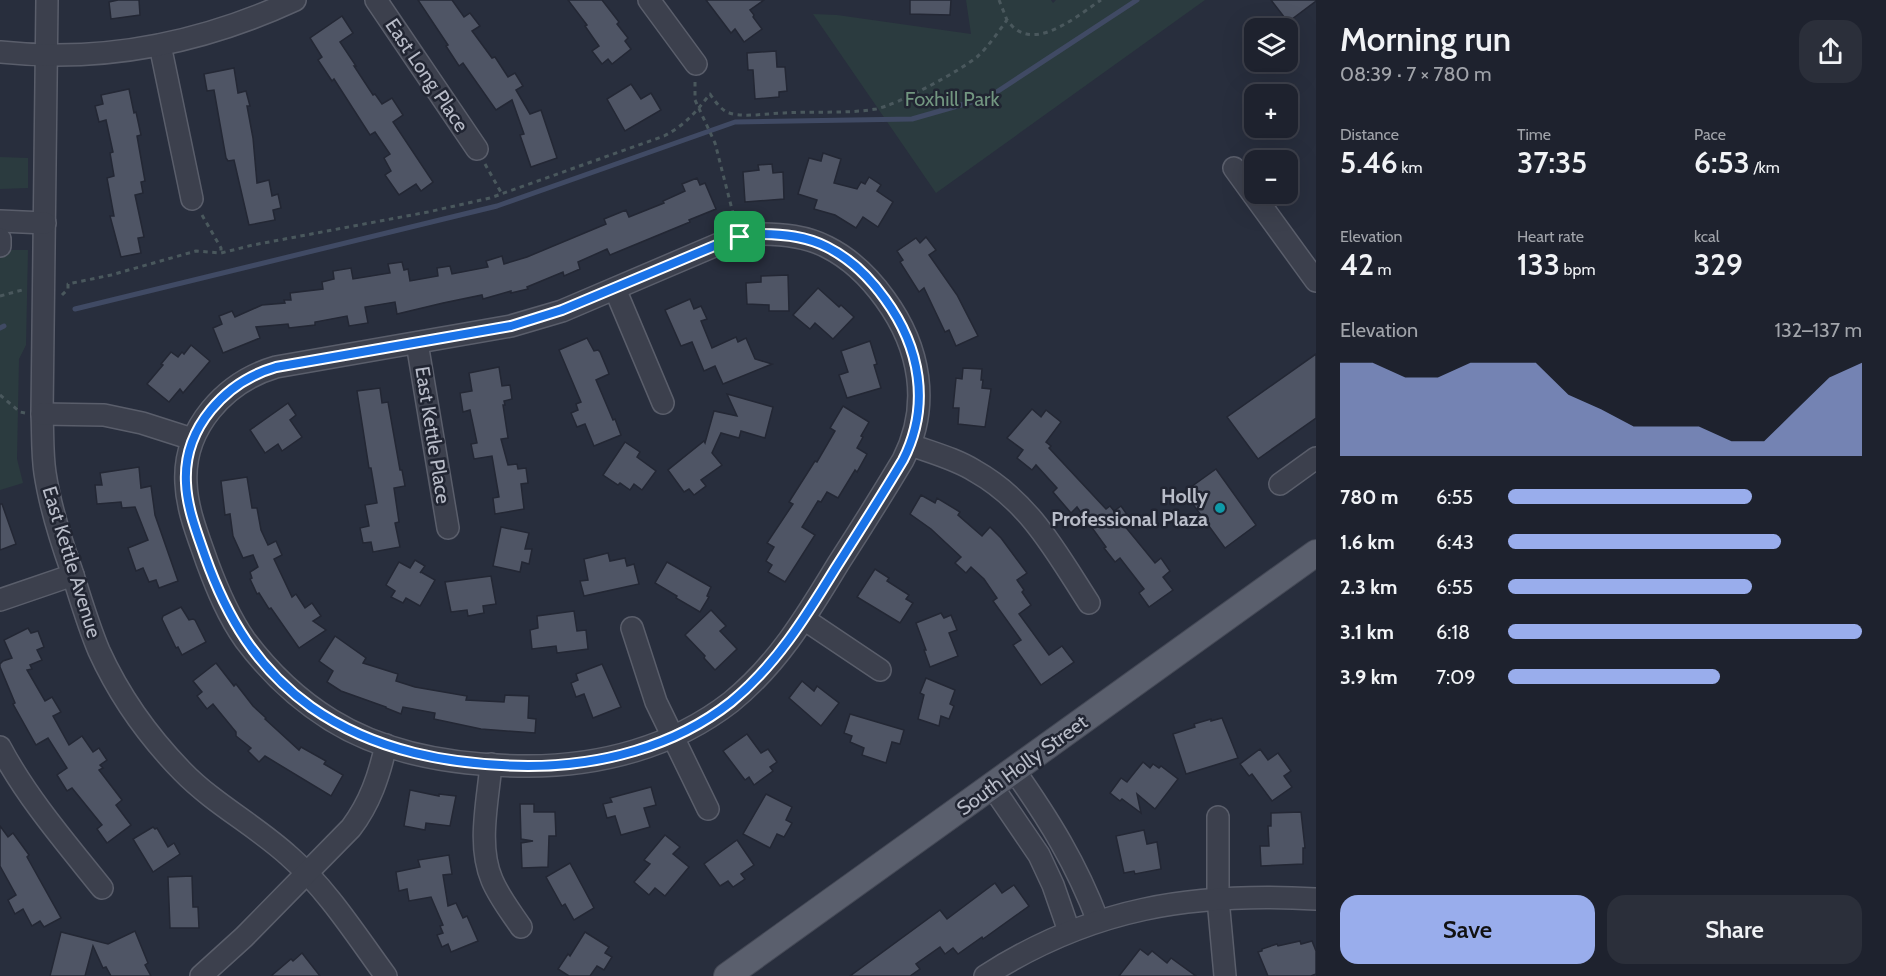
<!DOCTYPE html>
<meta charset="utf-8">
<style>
:root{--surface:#1e222e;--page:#2b2f3a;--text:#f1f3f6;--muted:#a1a4aa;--line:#3c3f4a;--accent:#99adec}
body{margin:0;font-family:Cabin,sans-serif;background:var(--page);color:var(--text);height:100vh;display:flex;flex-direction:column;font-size:22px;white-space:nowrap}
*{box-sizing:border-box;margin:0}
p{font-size:20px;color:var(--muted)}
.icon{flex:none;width:33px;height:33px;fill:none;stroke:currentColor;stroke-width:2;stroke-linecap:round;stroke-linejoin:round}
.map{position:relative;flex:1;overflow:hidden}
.sheet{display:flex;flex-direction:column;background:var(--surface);width:570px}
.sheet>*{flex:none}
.controls{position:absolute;left:1244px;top:18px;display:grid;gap:12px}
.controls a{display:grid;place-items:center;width:54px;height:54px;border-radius:12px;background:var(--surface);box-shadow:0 6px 24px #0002,0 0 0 2px var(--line);font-size:30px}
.pin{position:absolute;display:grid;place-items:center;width:51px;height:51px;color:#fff;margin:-26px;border-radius:12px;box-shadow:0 3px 9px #0006}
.round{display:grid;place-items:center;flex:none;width:63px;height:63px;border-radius:18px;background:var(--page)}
.headline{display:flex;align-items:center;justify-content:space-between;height:102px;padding:0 24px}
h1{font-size:33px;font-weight:600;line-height:45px}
.stats{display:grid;grid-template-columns:repeat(3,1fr);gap:9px;height:102px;padding:6px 24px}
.stats div{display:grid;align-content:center}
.stats b{font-size:30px;font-weight:600}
.stats small{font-size:16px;font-weight:400}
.stats p{font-size:16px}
.chart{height:168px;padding:12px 24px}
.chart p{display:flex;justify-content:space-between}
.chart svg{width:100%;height:108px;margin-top:6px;fill:var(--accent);opacity:.7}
.cta{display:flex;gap:12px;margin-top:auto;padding:12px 24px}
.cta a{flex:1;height:69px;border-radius:18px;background:var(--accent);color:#111;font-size:24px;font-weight:600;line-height:69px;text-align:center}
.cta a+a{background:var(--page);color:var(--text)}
ul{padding:0 24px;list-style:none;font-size:20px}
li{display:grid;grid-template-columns:96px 72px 1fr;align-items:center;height:45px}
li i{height:15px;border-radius:8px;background:var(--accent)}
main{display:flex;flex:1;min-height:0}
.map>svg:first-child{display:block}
</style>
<main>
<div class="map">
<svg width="1316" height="976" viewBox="0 0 1316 976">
<rect width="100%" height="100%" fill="#282e3d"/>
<g fill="#2b3b3f">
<path d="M966 0H1051L1053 3 1056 0H1205L936 193 813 14 837 15 971 34Z"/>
<path d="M0 157 28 158V188L0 189Z"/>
<path d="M0 250H28L26 345 19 359 17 459 23 483 0 490Z"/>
</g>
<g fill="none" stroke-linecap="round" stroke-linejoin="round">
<g stroke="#404a64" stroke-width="5">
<path d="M75 309 497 206 735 122 912 119 989 97 1137 0"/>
<path d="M0 328 4 326"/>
</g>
</g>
<g fill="#4f5565" stroke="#232734" stroke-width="1.5">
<path d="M118 0H139L140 15 111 19 109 2Z"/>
<path d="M418 0H452L464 17 470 13 480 26 472 31 492 58 495 57 508 77 515 73 523 86 516 90 530 114 541 110 557 158 531 167 520 135 524 134 512 100 496 110 463 63 459 66 446 46 448 45Z"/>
<path d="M568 0H602L619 22 617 24 628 38 625 41 631 49 612 64 608 59 602 64 592 51 599 46 585 26 587 25Z"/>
<path d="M706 0H764L750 10 754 15 753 17 762 29 744 42 735 29 731 33Z"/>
<path d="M910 0H951L950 15 910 14Z"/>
<path d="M1271 0H1316V1L1288 22Z"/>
<path d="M342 16 353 33 340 42 356 66H354L373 95 375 94 382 104 392 98 403 115 393 122 433 182 421 191 416 184 399 195 385 175 391 171 384 158 390 154 375 132 370 135 334 79 332 81 318 60 322 57 310 38Z"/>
<path d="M776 51 777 67H785L787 91 779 92V97L755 99 753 70H748L747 53Z"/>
<path d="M234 68 238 93 246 91 250 106H247L253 138 257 183 269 180 272 196 278 194 281 208 273 210 275 220 249 225 234 160 228 161 226 158 214 90 207 91 204 74Z"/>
<path d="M631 84 641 99 651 93 661 110 625 131 607 99Z"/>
<path d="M129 89 134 113 136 112 141 135 137 136 145 181 141 182 143 193 135 195 144 237 138 238 141 253 121 257 110 216H114L107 178 114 176 110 153 113 152 106 120 99 122 95 106 103 104 101 95Z"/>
<path d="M823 153 841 159 834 183 857 189 861 182 865 184 869 177 881 185 877 191 893 202 878 227 863 217 856 228 835 215 814 209 817 200 798 194 809 158 821 161Z"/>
<path d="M772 164 773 173 783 172 784 199 745 202 743 172 759 170 758 165Z"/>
<path d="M697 178 700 185 705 183 716 209 689 220 690 222 610 255 607 249 578 262 580 269 564 276 563 272 527 287 528 289 511 293V291L483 299 482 295 443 303 397 314 395 302 365 307 368 323 349 326 347 316 315 322V325L289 328 288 324 256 327 260 338 223 353 213 328 222 324 219 316 232 311 235 317 262 305 285 303 284 300H291L290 293 323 289 322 282 334 279 333 271 351 268 353 279 390 273 388 264 402 262 404 270 408 269 410 281 438 276 437 268 450 266 452 274 488 267 486 261 502 256 504 264 527 257 606 224 604 219 626 210 629 217 664 203 663 201 685 191 682 184Z"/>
<path d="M926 237 936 250 929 255 957 295 978 336 956 346 949 330 945 332 924 288 919 292 900 262 903 260 897 251 916 238 920 243Z"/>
<path d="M788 275 789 311H769V305L747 304 746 283 761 282V276Z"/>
<path d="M818 288 839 307 841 305 854 317 833 339 815 323 810 329 793 315Z"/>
<path d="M690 299 694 309 701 306 707 319 701 321 712 348 736 337 738 342 746 338 755 359 772 364 723 384 715 366 704 371 692 342 681 346 665 310Z"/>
<path d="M587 338 594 351 598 350 600 352 608 371 609 374 596 380 613 420 615 419 621 435 594 446 585 424 577 427 571 413 578 410 576 404 581 402 559 350Z"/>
<path d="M870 341 877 364 874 365 881 388 847 398 839 375 848 372 841 351Z"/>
<path d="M191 345 210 361 183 393 180 389 169 402 147 384 163 365 161 364 171 352 178 357 182 352 184 354Z"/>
<path d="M1316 354V418L1258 459 1227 417Z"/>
<path d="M499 367 502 386 510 385 512 399 504 401 505 405H503L508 438 501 439 508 465 517 464 518 469 526 468 528 483 521 484 524 509 495 514 493 498 499 497 492 456 474 459 471 444 477 443 473 424 470 410 463 412 460 393 472 391 469 373Z"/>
<path d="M963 368 982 369 981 380H983L982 388 991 389 985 427 958 424 959 408H953L956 378 962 379Z"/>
<path d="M380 388 382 403 388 402 400 470H402L405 486 394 488 399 522 395 523 400 547 373 552 371 542 363 543 360 528 369 526 365 505 377 503 371 468H369L357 391Z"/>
<path d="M727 394 773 407 765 438 741 431 739 438 721 433 712 453 722 465 701 480 706 486 694 495 689 489 684 492 668 470 704 441 705 443 714 411 737 416Z"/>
<path d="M288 403 296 415 290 420 302 437 282 451 278 444 265 453 250 430Z"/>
<path d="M843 406 869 422 861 436 863 437 857 448 867 454 857 472 855 470 838 498 827 492 821 502 818 501 802 527 815 535 785 582 768 572 772 565 766 561 774 547 767 543 793 504 789 502 815 461 817 462 835 431 830 428Z"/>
<path d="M1032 409 1041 417 1046 410 1061 422 1046 442 1051 446 1049 448 1106 509 1110 506 1114 511 1121 506 1130 519 1123 524 1155 563 1161 558 1170 571 1163 577 1173 590 1149 607 1139 593 1144 589 1120 558 1115 562 1104 548 1106 547 1077 507 1071 513 1053 492 1057 488 1036 465 1032 470 1017 458 1023 450 1007 438Z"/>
<path d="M625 442 640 452 637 457 656 471 642 490 634 484 630 490 620 483 618 485 603 475Z"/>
<path d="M139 467 141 488 151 486 155 515 178 581 159 588 156 580 149 582 143 568 136 571 128 548 148 540 135 507 122 508 121 502 97 504 95 485H102L100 473Z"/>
<path d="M1216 469 1256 525 1225 548 1184 492Z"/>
<path d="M247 477 252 508H257L261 530 268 545 276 541 282 555 274 559 292 597 296 594 305 608 312 603 321 616 313 621 326 630 299 648 271 608 269 609 259 593 257 594 250 579 252 578 250 572 258 567 253 555 243 558 233 536 230 514 225 515 221 481Z"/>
<path d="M921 495 935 503 937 498 960 512 958 515 982 536 990 527 1001 538 1027 573 1017 580 1024 590 1022 592 1031 605 1019 614 1049 655 1062 646 1074 662 1041 685 1013 645 1021 640 993 601 997 598 984 579 971 567 966 573 955 563 961 557 931 529 910 514Z"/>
<path d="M0 504H2L16 544 0 550Z"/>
<path d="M501 527 529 533 525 549H532L529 564 522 562 520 572 493 566Z"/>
<path d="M608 553 610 561 625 558 627 566 634 564 639 584 584 596 580 581 588 580 584 559Z"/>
<path d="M415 560 425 566 420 573 421 572 435 580 420 606 406 598 403 603 391 597 395 591 386 585 399 562 410 568Z"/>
<path d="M667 562 711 587 707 596 709 597 700 612 676 598 677 596 655 583Z"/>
<path d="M875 569 889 578 887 581 909 595 906 599 913 603 900 623 857 597Z"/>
<path d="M491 576 496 604 483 606 484 613 468 616 467 610 451 612 445 582Z"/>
<path d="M181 607 189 620 193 619 195 620 206 642 182 655 178 647 176 648 162 619 163 616Z"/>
<path d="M711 610 726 626 720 631 737 649 715 670 704 658 705 656 685 635Z"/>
<path d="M574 611 577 631 586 630 588 649 557 653 556 646 532 649 530 630 538 628 537 616Z"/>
<path d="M941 613 944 618 951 615 957 630 949 633 958 656 930 667 924 650H926L916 623Z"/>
<path d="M28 628 31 633 38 631 44 647 37 650 42 660 30 665 32 669 27 670 45 701 52 697 61 712 53 716 69 745 82 736 93 752 99 748 107 760 100 765 103 768 99 770 122 800 116 805 131 825 107 843 97 829 102 825 72 788 67 791 57 775 67 768 48 738 36 745 13 704 15 703 0 667V664L3 661 12 658 4 640Z"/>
<path d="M335 636 366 658 363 663 398 674 396 681 415 687 467 696 466 700 504 702 505 695 529 696 528 718 536 719 535 733 481 729 434 719 435 713 403 707 401 714 386 708V707L341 691 327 682 333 671 319 661Z"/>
<path d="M216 663 234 686 236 684 253 706 266 718 265 719 299 750 301 747 326 761 324 764 343 775 331 796 265 756 259 762 248 751 251 748 236 736V732L213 704 207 709 197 696 202 692 193 681Z"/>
<path d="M602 664 621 707 593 718 584 694 576 697 571 683 578 680 576 674Z"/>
<path d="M926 678 955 690 950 704 954 706 949 719 941 716 939 726 918 719 924 695 920 693Z"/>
<path d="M802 681 814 691 817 686 839 703 821 726 789 698Z"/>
<path d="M850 714 904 730 900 744 892 742 886 763 862 755 864 748 850 742 852 736 844 733Z"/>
<path d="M1222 718 1238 758 1186 774 1173 734 1195 727 1194 724 1211 719V721Z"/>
<path d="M747 734 761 753 768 749 777 762 770 767 773 771 754 785 749 777 745 780 723 751Z"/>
<path d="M1260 749 1268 760 1278 753 1291 771 1284 776 1292 787 1272 801 1252 774 1249 776 1240 764Z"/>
<path d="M1143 762 1150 768 1153 764 1159 768 1161 766 1178 779 1155 809 1137 794 1141 813 1122 799 1120 801 1110 793 1121 778 1127 782Z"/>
<path d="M651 787 656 805 644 808 650 827 621 835 615 816 607 818 603 804 612 802 610 798Z"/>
<path d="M410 790 439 796V794L456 796 450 826 426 823 425 830 404 826Z"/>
<path d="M766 794 792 807 786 820 792 823 784 837 777 834 770 848 743 834Z"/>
<path d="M520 804H534V812H555L556 836H549L548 867 522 868 521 843 533 841 521 839Z"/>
<path d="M1301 812 1305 848H1303V864L1261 866 1260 846H1269L1268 826H1271V813Z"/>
<path d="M0 826 8 837 13 833 29 855 27 857 61 918 44 927 40 921 32 926 23 909 15 914 8 900 16 895 0 866Z"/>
<path d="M153 827 155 829 157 828 168 847 174 843 180 854 153 872 133 839Z"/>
<path d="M1144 830 1147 844 1157 842 1161 869 1135 874 1134 871 1124 873 1116 836Z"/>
<path d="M665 835 680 847 673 854 689 867 665 896 655 888 649 895 634 882 650 864 644 860Z"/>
<path d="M737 840 754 865 741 874 745 879 733 887 728 881 720 886 704 864Z"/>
<path d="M449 855 452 874 443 875 448 906 456 903 463 918 467 916 478 941 451 952 448 944 442 947 437 935 443 933 440 926 443 925 431 897 409 901 407 889 399 891 396 872 420 867 418 860Z"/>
<path d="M570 863 594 908 574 920 565 904 562 906 546 877Z"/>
<path d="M192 876 193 907H198L199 928H170L168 877Z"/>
<path d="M995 883 1002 893 1014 885 1029 906 983 939 982 937 958 954 953 948 945 954 940 947 916 964 920 969 910 976H850L940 910 947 919Z"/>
<path d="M135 931 148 963 145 965 151 976H111L106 967 103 968 93 946 85 976H50L61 932 108 944Z"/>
<path d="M585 932 609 947 605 953 612 957 604 970 597 966 590 976H569L558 969 568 954 570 956Z"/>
<path d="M1300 941 1301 944 1312 941 1316 951V974L1311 976H1268L1258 952 1262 951V949L1277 944 1278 946Z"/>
<path d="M1140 949 1148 955 1152 951 1167 963 1171 958 1196 976H1119Z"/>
<path d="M302 953 320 976H271L291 959 293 961Z"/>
</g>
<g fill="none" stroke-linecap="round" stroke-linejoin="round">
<defs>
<g id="minor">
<path d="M47 0 42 414C43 433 42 453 45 473 50 506 60 538 71 569 80 597 88 625 99 651 119 695 148 736 182 771 214 804 255 825 289 856 327 889 356 935 386 976"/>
<path d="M376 0 477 149"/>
<path d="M649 0 696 64"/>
<path d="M160 45 192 199"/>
<path d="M0 52C102 63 202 43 295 0"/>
<path d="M1234 168 1316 281"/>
<path d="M0 221 45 223"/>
<path d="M760 234C783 234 806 236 827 247 851 259 870 278 885 299 920 347 931 405 903 460 882 495 860 530 838 564 807 615 778 664 731 702 673 747 600 766 528 766 461 766 389 756 331 720 297 699 269 672 245 640 228 616 217 589 207 562 198 536 187 510 186 483 183 428 225 382 276 367L511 326 562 311 719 244 740 237Z"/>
<path d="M0 239V246"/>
<path d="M615 289 663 403"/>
<path d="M417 343 448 528"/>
<path d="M42 414 104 415 142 423 192 439"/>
<path d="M911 445C933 453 956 459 975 471 1030 502 1056 552 1089 603"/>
<path d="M1280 484 1316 458"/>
<path d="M0 600 73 575"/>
<path d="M804 619 880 670"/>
<path d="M632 628 656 702 708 809"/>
<path d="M0 747C27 798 66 843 102 888"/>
<path d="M491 764C488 801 477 845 492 880 499 897 511 912 521 927"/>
<path d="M1014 770C1049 820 1076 863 1098 921"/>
<path d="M992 786 1039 855 1053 885 1069 931"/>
<path d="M1218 817V899L1225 976"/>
<path d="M201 976 244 937 351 828C370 803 379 776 386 745"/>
<path d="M985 976C1091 908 1192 892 1316 899"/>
</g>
<path id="major" d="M727 976 1316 553"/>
</defs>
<use href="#minor" stroke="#5a5e6b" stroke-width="24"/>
<use href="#major" stroke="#454956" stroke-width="28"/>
<g stroke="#4a585d" stroke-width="3" stroke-dasharray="4.5 4.5" stroke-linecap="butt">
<path d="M999 0 1007 20"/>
<path d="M695 82V100L715 143 735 221"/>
<path d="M485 164 502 194"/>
<path d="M202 215 221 248V253"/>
<path d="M62 295 68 289V284L111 275 196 251 221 253 253 245 428 212 490 198 664 136C685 125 695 113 710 94 714 100 719 107 725 111 738 119 769 113 784 113 815 111 846 114 876 109 897 105 962 70 978 56 989 46 998 32 1007 20 1010 23 1013 28 1017 30 1042 47 1081 13 1101 0"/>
<path d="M0 296 26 289"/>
<path d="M0 395 20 412 25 413"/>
</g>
<use href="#minor" stroke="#3c404d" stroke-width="21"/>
<use href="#major" stroke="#5a5f6d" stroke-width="26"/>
</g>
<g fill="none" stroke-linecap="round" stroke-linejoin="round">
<defs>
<path id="route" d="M760 234C783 234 806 236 827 247 851 259 870 278 885 299 920 347 931 405 903 460 881 497 858 533 835 569 805 618 776 665 731 702 674 747 600 766 528 766 451 765 375 752 311 707 257 668 227 618 205 556 197 533 187 508 186 483 183 428 225 382 276 367L511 326 562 310 719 244 740 237Z"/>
</defs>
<use href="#route" stroke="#fff" stroke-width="12"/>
<use href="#route" stroke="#1a73e8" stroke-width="8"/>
</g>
<circle fill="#0f9aa8" stroke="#212532" stroke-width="2" cx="1220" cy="508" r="6"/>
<g text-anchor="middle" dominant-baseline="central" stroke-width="5" stroke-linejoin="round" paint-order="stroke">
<g font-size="20" fill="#b8bcc8" stroke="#212532">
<text transform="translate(427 75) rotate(56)">East Long Place</text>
<text transform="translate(433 435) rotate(81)">East Kettle Place</text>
<text transform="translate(72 562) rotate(73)">East Kettle Avenue</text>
<text transform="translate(1022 765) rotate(-36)">South Holly Street</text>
</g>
<g font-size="20" fill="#729680" stroke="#212532">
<text x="952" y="99">Foxhill Park</text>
</g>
<g font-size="20" font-weight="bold" fill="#b8bcc8" stroke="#212532" text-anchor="end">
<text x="1208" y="496">Holly<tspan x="1208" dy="23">Professional Plaza</tspan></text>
</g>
</g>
</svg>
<div class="controls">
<a><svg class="icon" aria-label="layers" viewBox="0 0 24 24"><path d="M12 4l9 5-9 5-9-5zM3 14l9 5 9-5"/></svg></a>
<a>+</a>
<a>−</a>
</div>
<div class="pin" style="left:740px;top:237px;background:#1e9e55"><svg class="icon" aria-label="arrive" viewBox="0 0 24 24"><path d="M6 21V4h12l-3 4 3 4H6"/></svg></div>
</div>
<section class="sheet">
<div class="headline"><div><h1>Morning run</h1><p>08:39 · 7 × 780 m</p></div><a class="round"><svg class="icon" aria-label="share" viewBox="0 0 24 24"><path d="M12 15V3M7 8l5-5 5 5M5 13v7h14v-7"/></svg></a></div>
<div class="stats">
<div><p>Distance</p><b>5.46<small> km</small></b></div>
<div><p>Time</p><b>37:35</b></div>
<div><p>Pace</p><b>6:53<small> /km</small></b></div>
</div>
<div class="stats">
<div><p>Elevation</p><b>42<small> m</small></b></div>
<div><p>Heart rate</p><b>133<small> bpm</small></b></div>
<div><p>kcal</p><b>329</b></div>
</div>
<div class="chart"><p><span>Elevation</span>132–137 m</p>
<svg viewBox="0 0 160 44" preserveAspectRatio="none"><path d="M0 44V6L10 6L20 12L30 12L40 6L50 6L60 6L70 19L80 25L90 32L100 32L110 32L120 38L130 38L140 25L150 12L160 6V44z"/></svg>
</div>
<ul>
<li><b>780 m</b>6:55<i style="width:69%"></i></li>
<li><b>1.6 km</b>6:43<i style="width:77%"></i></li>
<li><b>2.3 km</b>6:55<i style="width:69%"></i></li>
<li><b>3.1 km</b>6:18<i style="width:100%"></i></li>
<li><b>3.9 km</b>7:09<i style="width:60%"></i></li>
</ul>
<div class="cta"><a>Save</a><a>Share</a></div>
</section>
</main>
